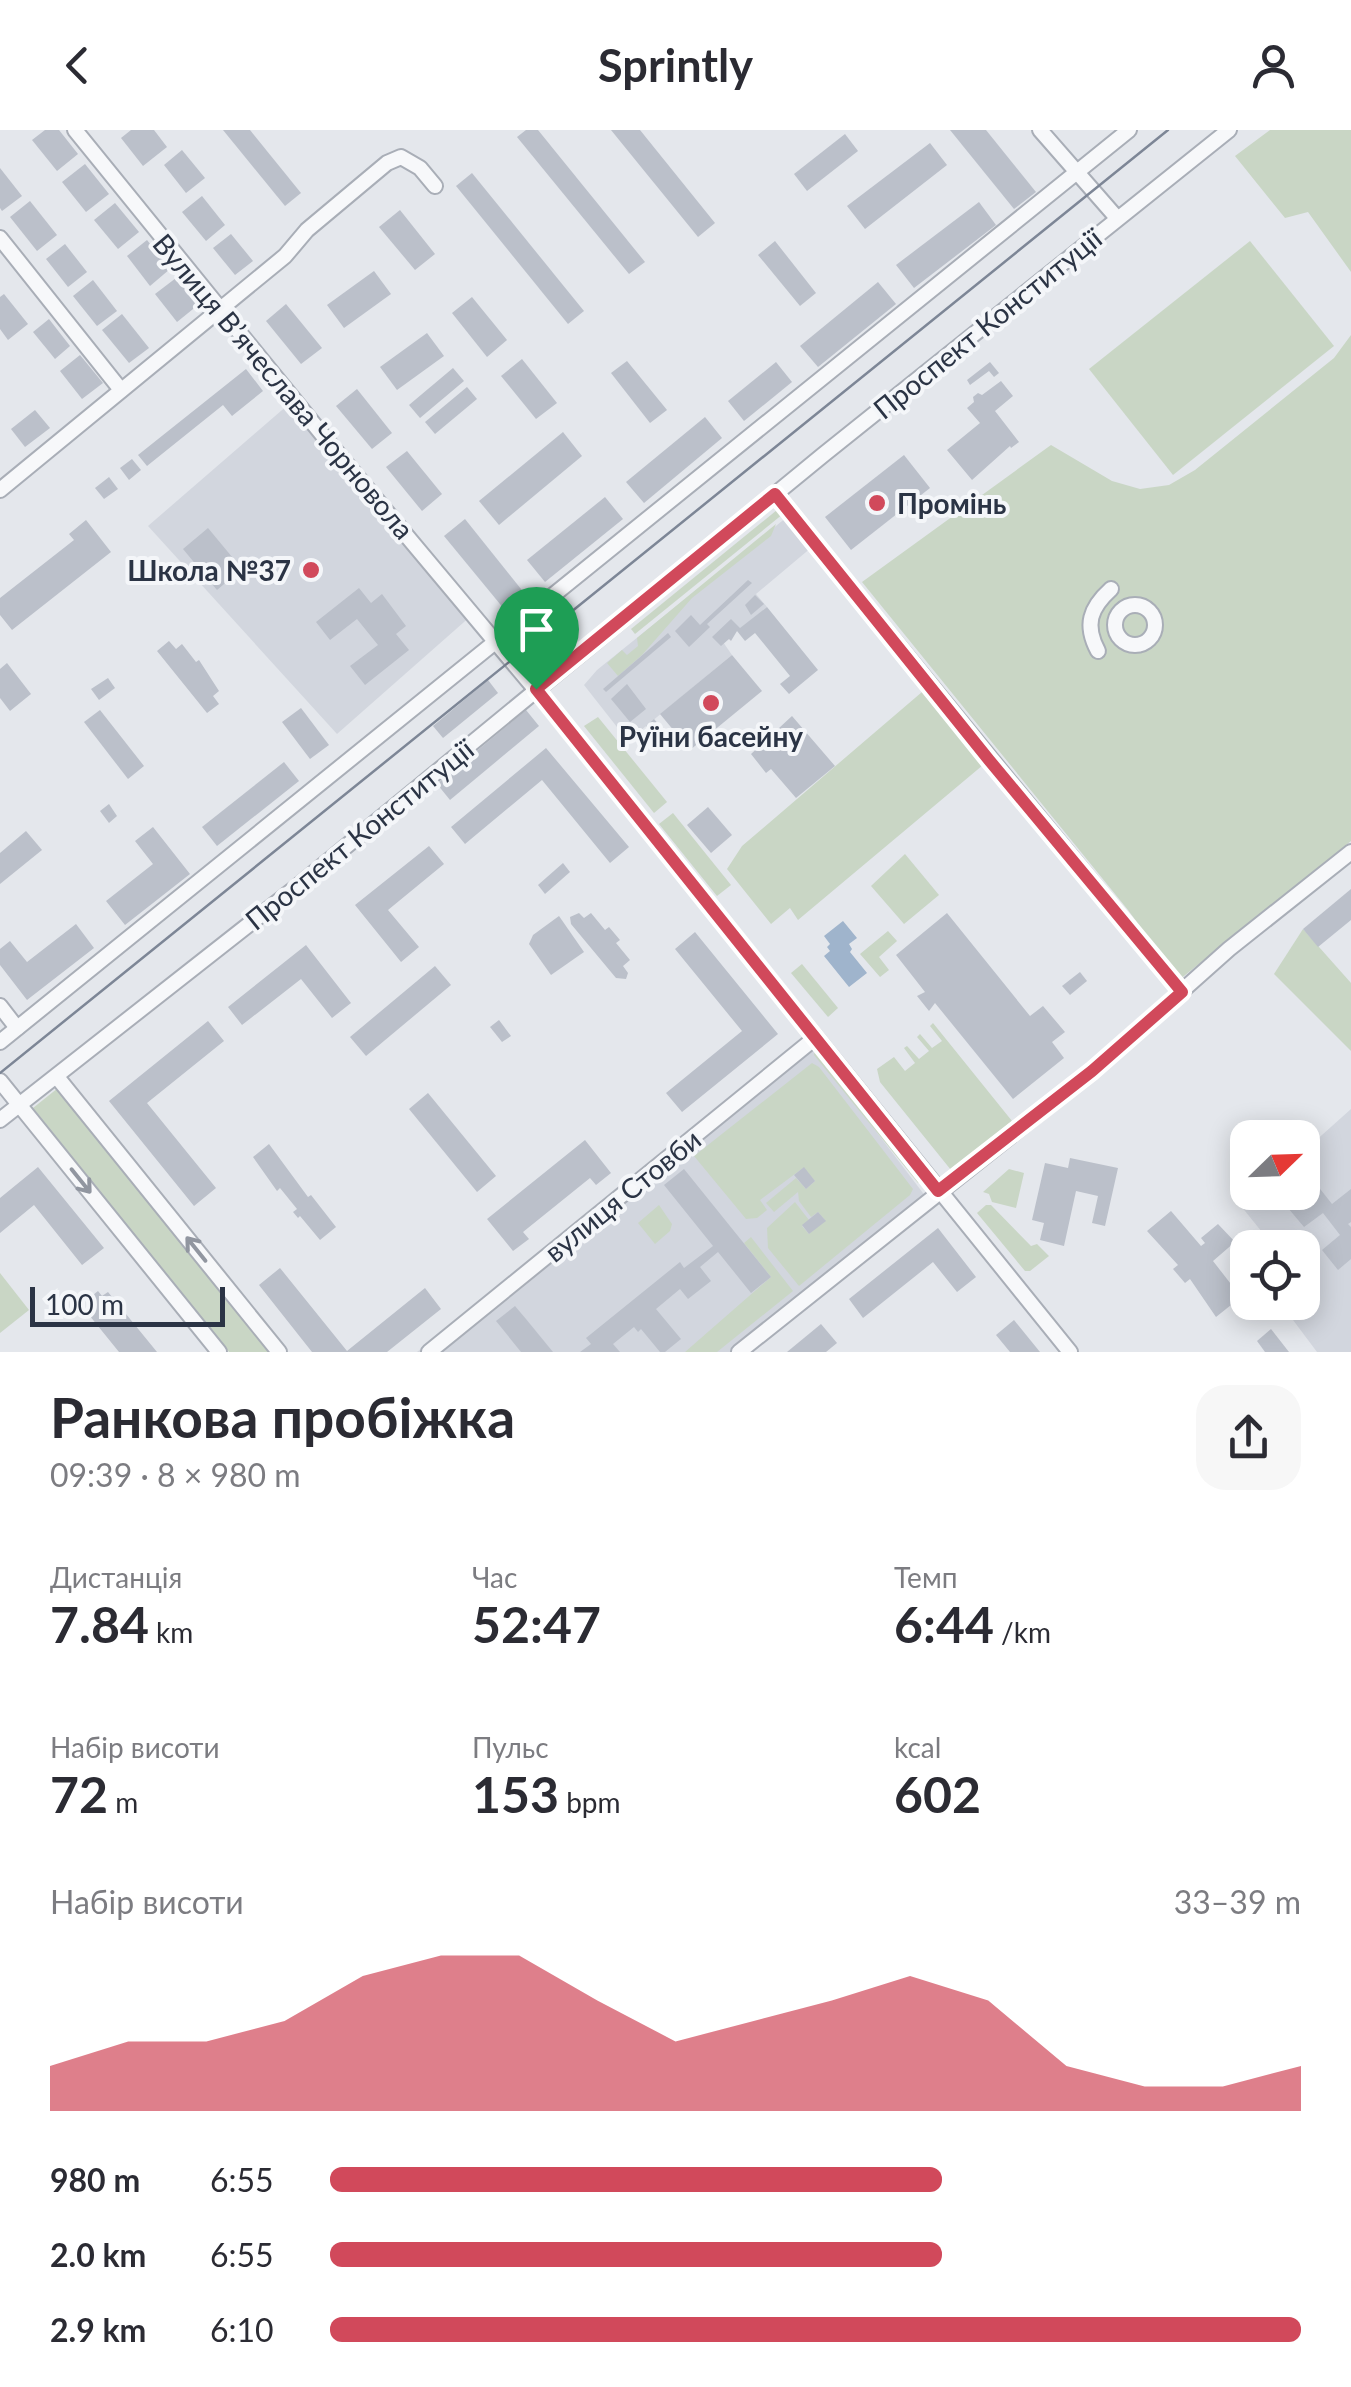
<!DOCTYPE html>
<html lang="uk">
<meta charset="utf-8">
<style>
:root{--surface:#fff;--page:#f7f7f7;--text:#2b2b33;--muted:#7c7c81;--accent:#d1495b}
body{margin:0;font-family:Lato,sans-serif;background:var(--page);color:var(--text);height:100vh;display:flex;flex-direction:column;font-size:38px;white-space:nowrap}
*{box-sizing:border-box;margin:0}
p{font-size:32px;color:var(--muted)}
.icon{flex:none;width:55px;height:55px;fill:none;stroke:currentColor;stroke-width:2;stroke-linecap:round;stroke-linejoin:round}
.map{position:relative;height:1222px;overflow:hidden}
.side{display:flex;flex-direction:column;background:var(--surface);flex:1}
.side>*{flex:none}
.needle{width:65px;rotate:67deg}
.fabs{position:absolute;left:1230px;top:990px;display:grid;gap:20px}
.fabs a{display:grid;place-items:center;width:90px;height:90px;border-radius:20px;background:var(--surface);box-shadow:0 5px 25px #0003;font-size:50px}
.scale{position:absolute;left:30px;bottom:25px;width:195px;box-sizing:border-box;padding-left:10px;border:5px solid #2b3445;border-top:0;font-size:28px;line-height:35px;white-space:nowrap;color:#2b3445;-webkit-text-stroke:8px #f4f6f9;paint-order:stroke}
.pin{position:absolute;display:grid;place-items:center;width:85px;height:85px;color:#fff;margin:-102px -42px;border-radius:50% 50% 50% 0;rotate:-45deg;box-shadow:0 0 10px #0007}
.pin .icon{rotate:45deg}
.round{display:grid;place-items:center;flex:none;width:105px;height:105px;border-radius:30px;background:var(--page)}
.summary{display:flex;align-items:center;justify-content:space-between;height:170px;padding:0 50px}
h1{font-size:55px;font-weight:700;line-height:75px}
.figures{display:grid;grid-template-columns:repeat(3,1fr);gap:15px;height:170px;padding:10px 50px}
.figures div{display:grid;align-content:center}
.figures b{font-size:50px;font-weight:700}
.figures small{font-size:28px;font-weight:400}
.figures p{font-size:28px}
.chart{height:280px;padding:20px 50px}
.chart p{display:flex;justify-content:space-between}
.chart svg{width:100%;height:180px;margin-top:10px;fill:var(--accent);opacity:.7}
ul{padding:0 50px;list-style:none;font-size:32px}
li{display:grid;grid-template-columns:160px 120px 1fr;align-items:center;height:75px}
li i{height:25px;border-radius:12px;background:var(--accent)}
header{display:flex;justify-content:space-between;align-items:center;height:130px;padding:0 50px;background:var(--surface);font-size:45px;font-weight:700}
.map>svg:first-child{display:block}
</style>
<header><svg class="icon" aria-label="back" viewBox="0 0 24 24"><path d="M15 5l-7 7 7 7"/></svg>Sprintly<svg class="icon" aria-label="person" viewBox="0 0 24 24"><circle cx="12" cy="8" r="4"/><path d="M4 21q1-7 8-7t8 7"/></svg></header>
<div class="map">
<svg width="1351" height="1222" viewBox="0 0 1351 1222">
<rect width="100%" height="100%" fill="#e4e7ec"/>
<g fill="#d2d6de">
<path d="M289 274 472 485 337 604 148 396Z"/>
<path d="M787 387 812 417 756 464 767 477 723 512 732 525 628 611 584 555 597 540Z"/>
<path d="M805 908 926 1067 734 1222H417Z"/>
<path d="M1351 979V1222H1317L1284 1178 1285 1173 1302 1172V1118L1274 1117 1241 1076 1256 1063 1302 1062 1303 1022Z"/>
</g>
<g fill="#c9d6c5">
<path d="M1270 0H1351V142L1308 82 1285 88 1235 26Z"/>
<path d="M1250 111 1334 216 1173 345 1089 239Z"/>
<path d="M1351 205V711L1179 850 1128 780 862 452 1051 315 1112 351 1140 359 1169 355 1195 340 1334 228Z"/>
<path d="M777 380 783 384 635 504 631 499Z"/>
<path d="M776 394 771 406 692 468 642 525 618 546 607 533 622 520 627 525 638 516 637 508Z"/>
<path d="M929 556 989 630 798 790 790 778 771 794 727 739 742 716Z"/>
<path d="M598 587 667 672 654 683 584 596Z"/>
<path d="M673 683 731 755 717 766 659 694Z"/>
<path d="M905 724 939 765 904 794 871 756Z"/>
<path d="M1303 799 1351 853V921L1274 844Z"/>
<path d="M888 801 897 811 879 827 889 840 880 847 860 824Z"/>
<path d="M802 834 838 878 828 887 791 843Z"/>
<path d="M933 893 1012 991 951 1040 880 952 877 939 894 927 905 941 915 933 904 918 907 916 919 929 929 921 917 907 920 904 932 918 942 911 930 896Z"/>
<path d="M815 920 820 922 923 1051 918 1053 814 925Z"/>
<path d="M812 933 819 937 913 1059 910 1065 799 1156 768 1118 767 1098 795 1072 809 1090 802 1096 809 1104 825 1090 818 1082 811 1087 799 1071 798 1062 774 1082 766 1073 796 1048 806 1059 815 1051 803 1038 760 1070 767 1080 757 1088 746 1089 694 1026Z"/>
<path d="M58 958 270 1222H229L33 978Z"/>
<path d="M1009 1039 1024 1043 1016 1078 992 1072 989 1064 983 1062Z"/>
<path d="M659 1075 672 1094 670 1101 655 1114 638 1093Z"/>
<path d="M986 1075H991L1031 1116 1037 1114 1049 1126 1030 1141H1025L977 1083Z"/>
<path d="M751 1107 793 1161 717 1222H685L771 1147 744 1113Z"/>
<path d="M0 1143 29 1180 0 1203Z"/>
</g>
<path fill="#9fb4cc" d="M843 791 857 808 849 814 852 819 850 822 867 843 849 857 824 826 830 821 827 817 830 814 824 806Z"/>
<g fill="#bbc0ca">
<path d="M45 0H59L78 24 57 41 32 10Z"/>
<path d="M131 0H154L167 17 143 36 121 8Z"/>
<path d="M223 0H250L301 63 285 76Z"/>
<path d="M526 0H538L645 132 629 144 517 7Z"/>
<path d="M611 0H640L715 93 698 107Z"/>
<path d="M950 0H986L1036 62 1014 79Z"/>
<path d="M845 4 858 21 807 61 794 44Z"/>
<path d="M930 13 947 35 865 99 847 76Z"/>
<path d="M182 20 205 48 186 63 164 35Z"/>
<path d="M85 34 109 64 86 82 62 52Z"/>
<path d="M0 38 22 66 2 81 0 78Z"/>
<path d="M472 43 584 181 568 194 456 56Z"/>
<path d="M202 66 225 95 206 111 182 82Z"/>
<path d="M30 71 57 105 37 121 10 87Z"/>
<path d="M979 72 996 95 914 158 896 135Z"/>
<path d="M115 73 139 102 118 119 94 90Z"/>
<path d="M400 80 435 124 415 140 379 97Z"/>
<path d="M231 104 253 131 235 145 213 118Z"/>
<path d="M147 110 170 139 150 156 127 126Z"/>
<path d="M775 111 816 163 800 176 758 125Z"/>
<path d="M65 114 87 142 68 157 46 129Z"/>
<path d="M374 141 391 164 344 198 327 175Z"/>
<path d="M176 148 198 175 177 192 155 164Z"/>
<path d="M93 150 117 181 97 196 73 166Z"/>
<path d="M878 152 896 174 818 237 800 216Z"/>
<path d="M4 164 28 194 8 210 0 199V167Z"/>
<path d="M472 167 507 210 487 227 452 183Z"/>
<path d="M286 174 322 218 301 234 266 191Z"/>
<path d="M122 184 149 218 129 233 102 200Z"/>
<path d="M49 189 70 216 55 229 33 202Z"/>
<path d="M427 203 444 226 397 260 380 237Z"/>
<path d="M80 225 103 253 82 269 60 241Z"/>
<path d="M522 229 557 273 536 289 501 246Z"/>
<path d="M627 231 667 280 650 293 611 243Z"/>
<path d="M776 232 792 252 744 291 728 271Z"/>
<path d="M990 232 999 243 994 247 989 241 970 255 967 250Z"/>
<path d="M453 238 464 251 420 288 409 275Z"/>
<path d="M246 239 263 261 232 286 223 275 147 336 138 325Z"/>
<path d="M1001 251 1013 266 995 281 1019 312 1011 318 1010 316 972 350 947 320 980 293 967 278 974 272 973 267 978 263 982 265Z"/>
<path d="M467 257 477 269 435 304 425 292Z"/>
<path d="M357 259 392 303 372 319 336 276Z"/>
<path d="M35 280 50 298 25 317 11 299Z"/>
<path d="M705 287 722 308 644 373 626 352Z"/>
<path d="M563 302 582 326 499 395 479 371Z"/>
<path d="M407 321 442 364 422 381 386 337Z"/>
<path d="M904 325 930 358 851 420 825 387Z"/>
<path d="M132 329 141 340 129 350 120 338Z"/>
<path d="M109 347 118 359 104 369 95 358Z"/>
<path d="M605 367 623 389 545 452 527 430Z"/>
<path d="M465 389 529 469 509 485 444 406Z"/>
<path d="M86 390 111 422 12 500 0 485V468L74 410 69 404Z"/>
<path d="M208 398 242 439 217 460 183 419Z"/>
<path d="M748 450 752 453 707 494 710 497 689 517 675 501 691 485 700 495Z"/>
<path d="M359 458 371 473 382 464 406 496 396 504 409 520 365 555 350 536 378 515 357 489 330 510 316 492Z"/>
<path d="M755 465 764 474 751 485 745 475Z"/>
<path d="M767 477 818 540 789 564 780 554 790 546 755 503 745 511 737 501 731 511 729 509 721 516 712 507 731 489 740 498Z"/>
<path d="M668 503 671 507 606 562 603 559Z"/>
<path d="M543 510 550 519 539 528 531 519Z"/>
<path d="M169 511 176 519 182 514 196 532 199 530 219 561 213 566 219 574 207 583 157 521Z"/>
<path d="M732 525 762 561 690 620 660 584Z"/>
<path d="M7 533 31 564 10 581 0 568V539Z"/>
<path d="M108 548 115 558 99 570 91 559Z"/>
<path d="M488 550 498 563 443 608 433 596Z"/>
<path d="M627 554 646 579 630 592 611 569Z"/>
<path d="M301 578 329 615 310 629 282 592Z"/>
<path d="M100 580 144 636 128 649 84 592Z"/>
<path d="M526 580 539 596 450 670 437 654Z"/>
<path d="M792 586 835 636 796 668 771 639 766 643 751 624Z"/>
<path d="M654 589 667 604 659 611 646 596Z"/>
<path d="M546 618 629 717 610 733 542 650 465 714 451 697Z"/>
<path d="M284 632 299 651 217 716 202 697Z"/>
<path d="M109 674 117 686 109 693 100 681Z"/>
<path d="M708 677 732 705 711 723 687 695Z"/>
<path d="M153 697 190 744 125 795 106 771 153 734 135 711Z"/>
<path d="M26 701 42 720 0 754V723Z"/>
<path d="M429 716 444 734 388 780 419 817 401 832 355 775Z"/>
<path d="M563 733 570 742 545 764 538 755Z"/>
<path d="M1351 759V790L1318 817 1303 799Z"/>
<path d="M579 783 584 788 591 783 605 800 609 797 620 810 616 813 630 830 623 836 628 843 626 849 616 848 571 794 570 787Z"/>
<path d="M947 783 1030 886 1043 876 1065 902 1052 912 1064 928 1013 969 935 873 929 881 917 866 925 862 896 825Z"/>
<path d="M559 786 584 822 551 845 529 814 533 805Z"/>
<path d="M76 794 94 818 27 870 0 835V819L10 811 27 832Z"/>
<path d="M695 802 778 904 682 982 666 963 742 901 675 819Z"/>
<path d="M306 815 351 873 332 888 301 849 242 895 228 877Z"/>
<path d="M435 836 451 855 366 926 350 907Z"/>
<path d="M1080 842 1087 851 1070 865 1062 856Z"/>
<path d="M499 890 511 906 502 912 490 897Z"/>
<path d="M208 891 224 911 147 973 216 1058 194 1076 109 971Z"/>
<path d="M428 963 496 1046 477 1062 409 979Z"/>
<path d="M585 1010 611 1043 596 1055 590 1048 523 1102 529 1109 513 1121 487 1089Z"/>
<path d="M269 1014 308 1067 311 1065 336 1097 320 1110 300 1086 298 1088 293 1082 297 1079 280 1058 277 1061 253 1027Z"/>
<path d="M1070 1028 1118 1038 1105 1096 1092 1093 1098 1066 1076 1061 1064 1116 1040 1110 1044 1093 1032 1090 1045 1033 1068 1038Z"/>
<path d="M38 1037 104 1118 82 1135 34 1075 0 1103V1068Z"/>
<path d="M804 1037 815 1051 806 1059 794 1045Z"/>
<path d="M684 1039 771 1147 751 1163 718 1122 700 1137 711 1151 688 1169 680 1159 656 1179 681 1209 665 1222H660L641 1199 638 1202 634 1197 613 1214 620 1222H580L591 1214 586 1208 680 1132 684 1138 713 1116 664 1055Z"/>
<path d="M1317 1055 1332 1074 1351 1059V1092L1348 1094 1351 1097V1129L1338 1140 1322 1120 1340 1105 1323 1083 1304 1097 1288 1078Z"/>
<path d="M1171 1081 1201 1116 1205 1113 1201 1108 1218 1094 1235 1112 1213 1131 1241 1167 1216 1187 1190 1149 1185 1153 1173 1139 1178 1135 1147 1101Z"/>
<path d="M818 1082 826 1091 809 1104 802 1095Z"/>
<path d="M938 1098 976 1147 957 1162 933 1132 863 1188 849 1169Z"/>
<path d="M280 1138 347 1221 425 1158 441 1179 387 1222H312L259 1155Z"/>
<path d="M98 1161 102 1166 108 1162 157 1222H119L85 1180 91 1175 87 1170Z"/>
<path d="M515 1176 526 1189 553 1222H521L496 1191Z"/>
<path d="M1014 1190 1040 1222H1010L996 1205Z"/>
<path d="M821 1194 837 1213 826 1222H787Z"/>
<path d="M1271 1199 1289 1222H1265L1257 1211Z"/>
</g>
<g fill="none" stroke-linecap="round" stroke-linejoin="round">
<defs>
<g id="minor">
<path d="M75 0 334 319 535 559 1070 1222"/>
<path d="M1040 0 1117 88"/>
<path d="M0 108 121 260"/>
<path d="M0 360 285 126 307 100 387 33 401 27 420 38 435 56"/>
<path d="M775 365 1181 861"/>
<circle cx="1135" cy="495" r="20"/>
<path d="M1098 521C1084 495 1090 478 1111 459"/>
<path d="M0 876 17 898"/>
<path d="M0 912 1129 0"/>
<path d="M57 947 279 1222"/>
<path d="M0 951 219 1222"/>
<path d="M0 990 299 755 823 325 1229 0"/>
<path d="M429 1222 815 908"/>
<path d="M739 1222 1092 941 1229 819 1351 722"/>
</g>
</defs>
<use href="#minor" stroke="#a9aeb7" stroke-width="18"/>
<use href="#minor" stroke="#f7f8fa" stroke-width="14"/>
<path stroke="#7d8696" stroke-width="2.5" d="M0 943 1168 0"/>
</g>
<defs><path id="oneway-shaft" d="M-6 0H5M1.5-3L5.5 0L1.5 3" fill="none" stroke-width="1.6" stroke-linecap="round" stroke-linejoin="round" transform="scale(2.5)"/></defs>
<g stroke="#9196a0">
<use href="#oneway-shaft" transform="translate(81 1051) rotate(51)"/>
<use href="#oneway-shaft" transform="translate(196 1119) rotate(-129)"/>
</g>
<g fill="none" stroke-linecap="round" stroke-linejoin="round">
<defs>
<path id="route" d="M775 364 989 630 1182 862 1092 941 938 1061 536 559Z"/>
</defs>
<use href="#route" stroke="#fff" stroke-width="20"/>
<use href="#route" stroke="#d1495b" stroke-width="12"/>
</g>
<g fill="#d1495b" stroke="#f4f6f9" stroke-width="4">
<circle cx="877" cy="373" r="10"/>
<circle cx="311" cy="440" r="10"/>
<circle cx="711" cy="573" r="10"/>
</g>
<g text-anchor="middle" dominant-baseline="central" stroke-width="8" stroke-linejoin="round" paint-order="stroke">
<g font-size="28" fill="#2b3445" stroke="#f4f6f9">
<text transform="translate(987 193) rotate(-39)">Проспект Конституції</text>
<text transform="translate(284 256) rotate(50)">Вулиця Вʼячеслава Чорновола</text>
<text transform="translate(359 704) rotate(-39)">Проспект Конституції</text>
<text transform="translate(622 1065) rotate(-39)">вулиця Стовби</text>
</g>
<g font-size="28" font-weight="bold" fill="#2b3445" stroke="#f4f6f9" text-anchor="start">
<text x="897" y="373">Промінь</text>
<text x="291" y="440" text-anchor="end">Школа №37</text>
<text x="711" y="606" text-anchor="middle">Руїни басейну</text>
</g>
</g>
</svg>
<div class="fabs">
<a><svg class="needle" viewBox="-14 -14 28 28"><path d="M0-13l5 13h-10z" fill="#e53935"/><path d="M0 13l5-13h-10z" fill="#7c7c81"/></svg></a>
<a><svg class="icon" aria-label="locate" viewBox="0 0 24 24"><circle cx="12" cy="12" r="6"/><path d="M12 2v4M12 18v4M2 12h4M18 12h4"/></svg></a>
</div>
<div class="scale">100 m</div>
<div class="pin" style="left:536px;top:559px;background:#1e9e55"><svg class="icon" aria-label="arrive" viewBox="0 0 24 24"><path d="M6 21V4h12l-3 4 3 4H6"/></svg></div>
</div>
<section class="side">
<div class="summary"><div><h1>Ранкова пробіжка</h1><p>09:39 · 8 × 980 m</p></div><a class="round"><svg class="icon" aria-label="share" viewBox="0 0 24 24"><path d="M12 15V3M7 8l5-5 5 5M5 13v7h14v-7"/></svg></a></div>
<div class="figures">
<div><p>Дистанція</p><b>7.84<small> km</small></b></div>
<div><p>Час</p><b>52:47</b></div>
<div><p>Темп</p><b>6:44<small> /km</small></b></div>
</div>
<div class="figures">
<div><p>Набір висоти</p><b>72<small> m</small></b></div>
<div><p>Пульс</p><b>153<small> bpm</small></b></div>
<div><p>kcal</p><b>602</b></div>
</div>
<div class="chart"><p><span>Набір висоти</span>33–39 m</p>
<svg viewBox="0 0 160 44" preserveAspectRatio="none"><path d="M0 44V33L10 27L20 27L30 22L40 11L50 6L60 6L70 17L80 27L90 22L100 17L110 11L120 17L130 33L140 38L150 38L160 33V44z"/></svg>
</div>
<ul>
<li><b>980 m</b>6:55<i style="width:63%"></i></li>
<li><b>2.0 km</b>6:55<i style="width:63%"></i></li>
<li><b>2.9 km</b>6:10<i style="width:100%"></i></li>
</ul>
</section>
